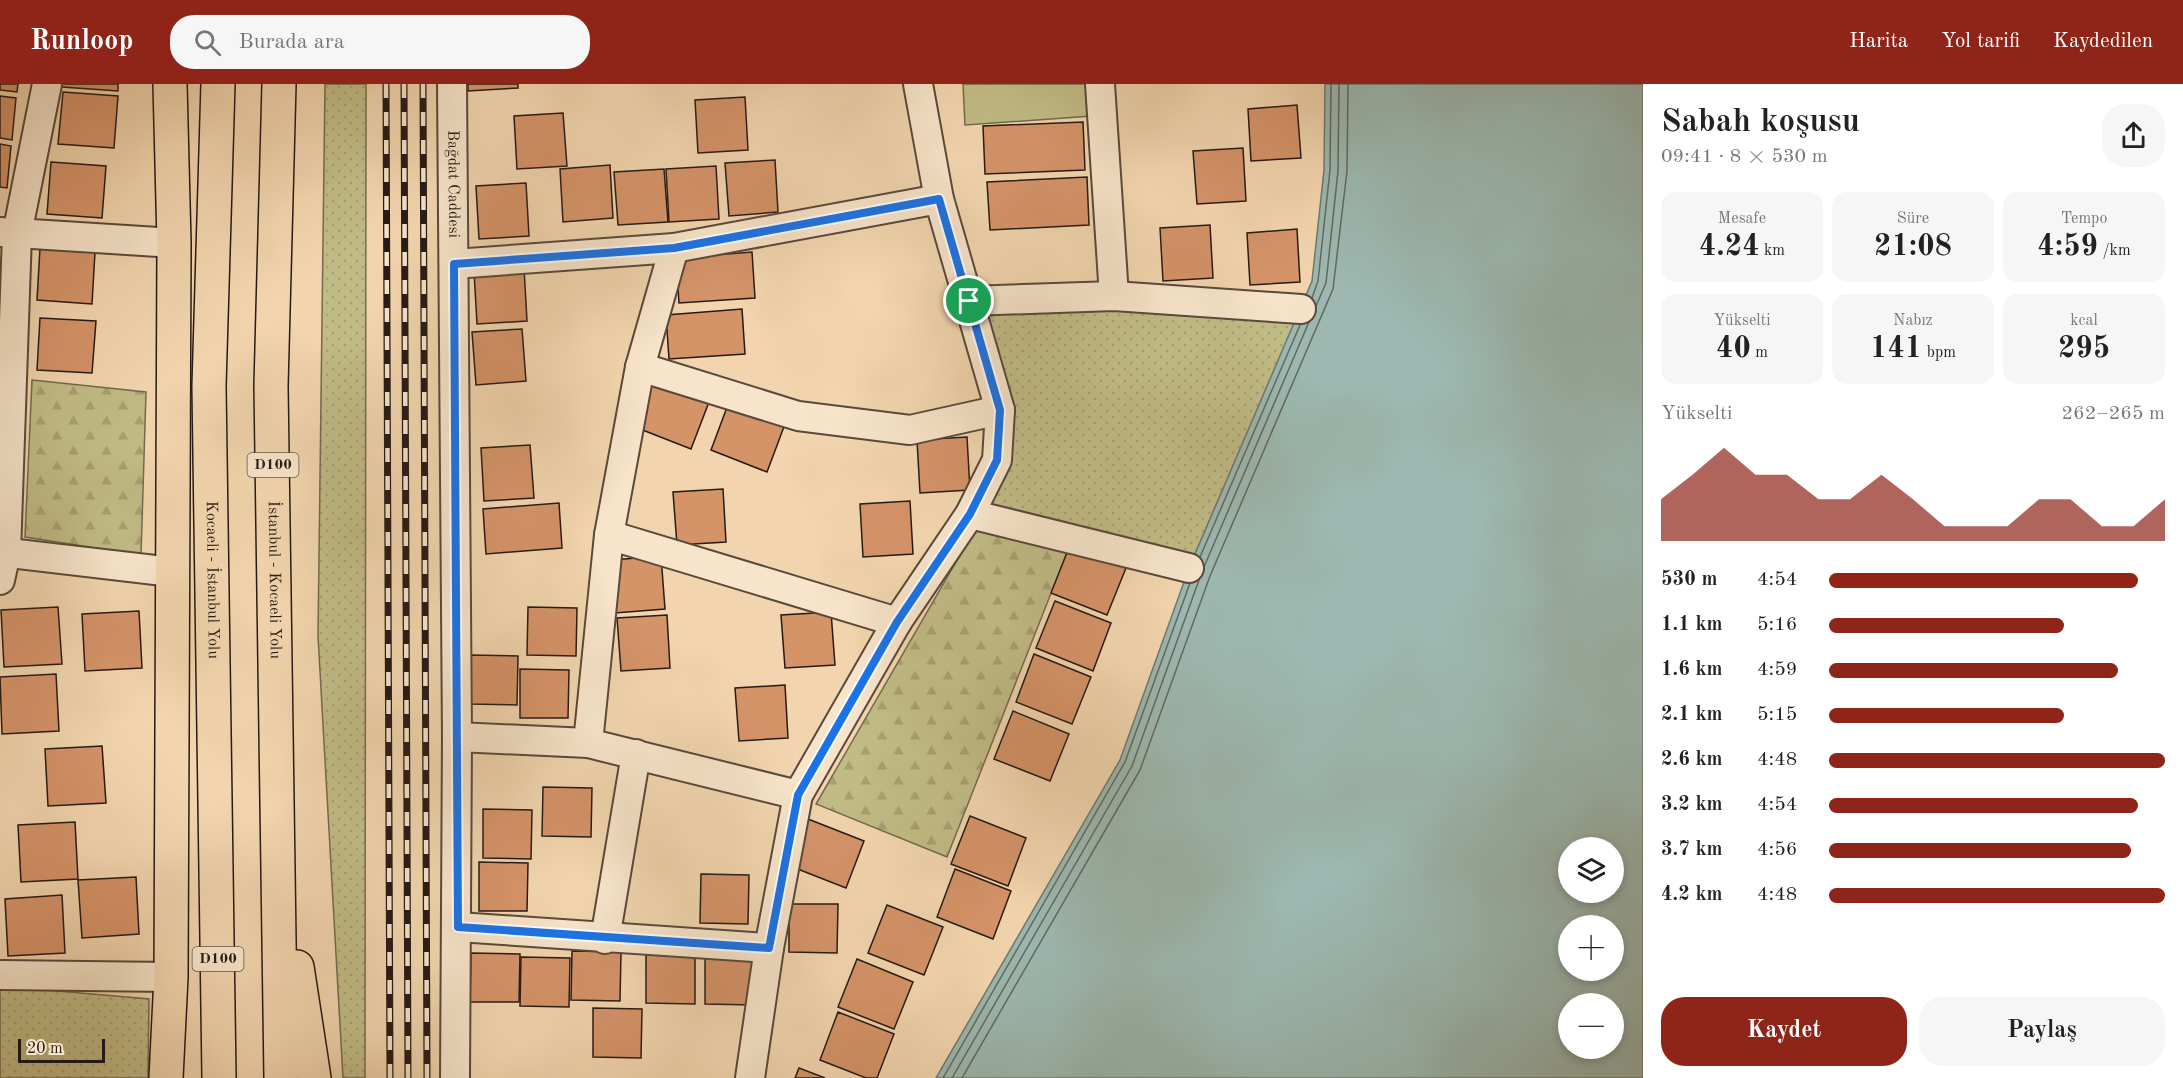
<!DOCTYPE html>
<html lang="tr">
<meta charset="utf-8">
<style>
:root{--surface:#fff;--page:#f6f6f6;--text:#222;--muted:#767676;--accent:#8f2418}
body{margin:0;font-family:"Old Standard TT",serif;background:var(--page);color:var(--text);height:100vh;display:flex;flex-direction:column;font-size:22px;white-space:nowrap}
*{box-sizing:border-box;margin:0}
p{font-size:20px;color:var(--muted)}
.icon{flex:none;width:33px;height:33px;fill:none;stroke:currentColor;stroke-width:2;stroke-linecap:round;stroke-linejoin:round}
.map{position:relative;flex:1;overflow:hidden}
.panel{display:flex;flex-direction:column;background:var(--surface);width:540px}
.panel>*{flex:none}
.controls{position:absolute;left:1558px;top:753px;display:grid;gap:12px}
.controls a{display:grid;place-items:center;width:66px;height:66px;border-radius:50%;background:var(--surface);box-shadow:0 3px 9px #0003;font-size:30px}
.scale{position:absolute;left:18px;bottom:15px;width:87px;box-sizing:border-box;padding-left:6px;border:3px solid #261a15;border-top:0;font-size:16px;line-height:21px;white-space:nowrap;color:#261a15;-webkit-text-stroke:4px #f7e4ca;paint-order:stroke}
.pin{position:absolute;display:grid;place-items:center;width:51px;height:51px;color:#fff;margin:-26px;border:3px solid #fff;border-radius:50%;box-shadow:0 2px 6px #0007}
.round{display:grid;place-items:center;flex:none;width:63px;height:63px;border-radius:24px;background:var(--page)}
.headline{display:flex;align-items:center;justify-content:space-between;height:102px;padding:0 18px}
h1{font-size:33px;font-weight:700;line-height:45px}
.figures{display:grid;grid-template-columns:repeat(3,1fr);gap:9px;height:102px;padding:6px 18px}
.figures div{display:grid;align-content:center;border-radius:15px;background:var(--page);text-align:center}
.figures b{font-size:30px;font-weight:700}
.figures small{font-size:16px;font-weight:400}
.figures p{font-size:16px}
.chart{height:168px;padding:12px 18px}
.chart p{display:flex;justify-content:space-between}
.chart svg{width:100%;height:108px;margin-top:6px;fill:var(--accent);opacity:.7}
.action{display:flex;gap:12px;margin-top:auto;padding:12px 18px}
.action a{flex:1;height:69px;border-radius:24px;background:var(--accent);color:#fff;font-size:24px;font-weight:700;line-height:69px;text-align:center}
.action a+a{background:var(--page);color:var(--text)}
ul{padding:0 18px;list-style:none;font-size:20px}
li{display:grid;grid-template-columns:96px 72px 1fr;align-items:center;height:45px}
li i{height:15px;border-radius:8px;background:var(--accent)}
header{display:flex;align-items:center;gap:36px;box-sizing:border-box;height:84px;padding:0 30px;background:var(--accent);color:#fff}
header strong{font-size:28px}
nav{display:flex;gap:33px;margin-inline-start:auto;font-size:21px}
.search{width:420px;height:54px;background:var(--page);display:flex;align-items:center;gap:15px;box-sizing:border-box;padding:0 21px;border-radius:24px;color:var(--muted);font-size:22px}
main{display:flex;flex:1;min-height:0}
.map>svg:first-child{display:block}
</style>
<header>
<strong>Runloop</strong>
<div class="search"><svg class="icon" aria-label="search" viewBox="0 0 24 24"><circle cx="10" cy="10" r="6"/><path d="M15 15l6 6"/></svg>Burada ara</div>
<nav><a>Harita</a><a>Yol tarifi</a><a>Kaydedilen</a></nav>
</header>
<main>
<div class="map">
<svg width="1643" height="994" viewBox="0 0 1643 994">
<defs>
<pattern id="grass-dots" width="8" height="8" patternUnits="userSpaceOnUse" patternTransform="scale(1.5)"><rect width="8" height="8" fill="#c1bb85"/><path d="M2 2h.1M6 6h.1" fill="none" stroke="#a6a072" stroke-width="1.8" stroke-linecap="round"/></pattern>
<pattern id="forest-firs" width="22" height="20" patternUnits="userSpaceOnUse" patternTransform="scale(1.5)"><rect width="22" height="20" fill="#c1bb85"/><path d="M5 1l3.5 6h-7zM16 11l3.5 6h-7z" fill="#a6a072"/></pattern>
</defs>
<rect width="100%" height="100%" fill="#f2d5ae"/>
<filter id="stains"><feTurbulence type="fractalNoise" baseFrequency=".00333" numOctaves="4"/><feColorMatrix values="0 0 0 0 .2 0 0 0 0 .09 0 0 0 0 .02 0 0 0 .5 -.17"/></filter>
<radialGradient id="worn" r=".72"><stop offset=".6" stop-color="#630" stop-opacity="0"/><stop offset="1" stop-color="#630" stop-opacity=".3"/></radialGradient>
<g fill="url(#grass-dots)" stroke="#746a4d" stroke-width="1.5">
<path d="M325 0H366L365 994H343L318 552Z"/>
<path d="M969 217 1301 225 1189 484 970 430 997 376Z"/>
<path d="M0 902 149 915 148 994H0Z"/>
</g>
<g fill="url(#forest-firs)" stroke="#746a4d" stroke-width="1.5">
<path d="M32 296 146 308 141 471 25 453Z"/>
<path d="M975 445 1070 461 947 773 816 720Z"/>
</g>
<path fill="#c1bb85" stroke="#746a4d" stroke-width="1.5" d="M963 0H1090L1092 32 965 41Z"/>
<path fill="#9cb8b0" stroke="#6d7972" stroke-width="1.5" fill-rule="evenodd" d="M1325 0H1643V994H936L1120 676 1189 484 1312 197 1324 86ZM1569 764H1614V808H1569ZM1569 842H1614V886H1569ZM1569 920H1614V964H1569Z"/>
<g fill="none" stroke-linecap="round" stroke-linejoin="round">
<g stroke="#616962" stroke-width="1.5">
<path d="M1312 214 1318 197 1330 86 1331 0"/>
<path d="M1316 222 1326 199 1338 87 1339 0"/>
<path d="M1200 473 1300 241"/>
<path d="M1204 483 1309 238"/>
<path d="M943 994 1125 678 1190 499"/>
<path d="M952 994 1132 682 1199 496"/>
<path d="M962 994 1140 686 1210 492 1333 205 1347 87 1348 0"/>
</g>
</g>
<g fill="#d59368" stroke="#261a15" stroke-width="1.5">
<path d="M0 0H18L17 8 0 6Z"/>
<path d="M62 0H118V7L62 3Z"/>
<path d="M468 0H518V4L468 7Z"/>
<path d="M63 8 118 12 114 64 58 60Z"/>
<path d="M0 12 16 14 12 56 0 54Z"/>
<path d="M745 13 748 66 698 69 695 16Z"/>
<path d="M1297 21 1301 74 1251 77 1248 25Z"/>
<path d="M563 29 567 82 517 85 514 32Z"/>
<path d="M1083 38 1085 86 985 90 983 42Z"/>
<path d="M0 60 11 62 7 104 0 103Z"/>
<path d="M1243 64 1246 117 1197 120 1193 67Z"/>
<path d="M775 76 778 128 729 132 725 79Z"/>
<path d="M51 78 106 82 102 134 47 130Z"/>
<path d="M610 81 613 134 563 138 560 85Z"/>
<path d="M716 82 719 135 669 138 666 85Z"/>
<path d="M664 85 668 138 618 141 614 88Z"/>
<path d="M1087 93 1089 141 990 146 987 98Z"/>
<path d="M526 99 529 152 479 155 476 102Z"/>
<path d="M1210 141 1213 194 1163 197 1160 144Z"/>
<path d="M1297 145 1300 198 1250 201 1247 149Z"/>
<path d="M40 164 95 168 92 220 37 216Z"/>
<path d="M752 168 755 214 679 219 676 174Z"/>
<path d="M524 184 527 237 477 240 474 187Z"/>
<path d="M742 225 745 270 669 275 666 231Z"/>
<path d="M40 234 96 237 92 289 37 286Z"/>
<path d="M522 245 526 297 476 301 472 248Z"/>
<path d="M653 296 709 318 691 365 635 343Z"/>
<path d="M729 318 785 340 767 388 711 366Z"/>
<path d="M967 353 970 406 920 409 917 356Z"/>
<path d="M530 361 534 414 484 417 481 364Z"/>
<path d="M723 405 726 458 677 461 673 408Z"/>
<path d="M910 417 913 470 863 473 860 420Z"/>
<path d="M559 419 562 464 486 470 483 425Z"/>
<path d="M1070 461 1126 484 1107 531 1051 509Z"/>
<path d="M661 472 665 525 615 529 612 476Z"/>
<path d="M1055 517 1111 539 1093 587 1036 564Z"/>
<path d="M58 523 62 580 4 583 1 526Z"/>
<path d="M528 523 577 524 576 572 527 571Z"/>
<path d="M139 527 142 584 85 587 82 530Z"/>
<path d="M831 528 835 581 785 584 781 531Z"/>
<path d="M667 531 670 584 621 587 617 534Z"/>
<path d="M1034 570 1091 593 1072 640 1016 618Z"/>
<path d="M469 571 518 572 517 621 468 620Z"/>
<path d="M520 585 569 586 568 634H520Z"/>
<path d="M56 590 59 647 2 650 0 593Z"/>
<path d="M785 601 788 654 739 657 735 604Z"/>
<path d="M1013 627 1069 650 1050 697 994 675Z"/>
<path d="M102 662 106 719 48 722 45 665Z"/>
<path d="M543 703 592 704 591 753 542 752Z"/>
<path d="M483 725 532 726 531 775 483 774Z"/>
<path d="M970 732 1026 754 1008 802 951 780Z"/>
<path d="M808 735 864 757 846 804 790 782Z"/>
<path d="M75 738 78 795 21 798 18 741Z"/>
<path d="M479 778 528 779 527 827H479Z"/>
<path d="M955 785 1011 807 993 855 937 833Z"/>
<path d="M701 790 749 791 748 840 700 839Z"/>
<path d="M136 793 139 850 82 854 78 796Z"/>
<path d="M62 811 65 869 8 872 5 815Z"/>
<path d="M789 820H838L837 869 789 868Z"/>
<path d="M887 821 943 843 924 891 868 869Z"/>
<path d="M572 867 621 868 620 917 571 916Z"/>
<path d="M471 869 520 870 519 918H470Z"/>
<path d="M646 870 695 871V920L646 919Z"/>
<path d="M705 871 754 872V921L705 920Z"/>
<path d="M521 873 570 874 569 923 520 922Z"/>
<path d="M857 875 913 898 894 945 838 923Z"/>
<path d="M593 924 642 925 641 974 593 973Z"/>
<path d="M838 928 894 950 877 994H866L820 976Z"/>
<path d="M799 984 825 994H795Z"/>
</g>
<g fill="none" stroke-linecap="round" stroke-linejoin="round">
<defs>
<g id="minor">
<path id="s1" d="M452 0 457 653 455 994"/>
<path d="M1100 0 1114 212"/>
<path d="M0 148 174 159"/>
<path d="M454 180 674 164 939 115"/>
<path d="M969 217 1114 212 1301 225"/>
<path d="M640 283 798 332 910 346 1000 326"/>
<path d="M970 430 1189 484"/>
<path d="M609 451 897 538"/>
<path d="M0 468 172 488"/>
<path d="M0 496 6 469 17 150 47 0"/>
<path d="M457 653 588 659 798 711"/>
<path d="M588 659 609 451 640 283 674 164"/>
<path d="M458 843 769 864"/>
<path d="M605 855 636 670"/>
<path d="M0 891 171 893"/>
<path d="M750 994 769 864 798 711 897 538 970 430 997 376 1000 326 939 115 918 0"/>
</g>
<path id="major" d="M166 994 171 893 174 159 170 0"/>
<g id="highway">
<path id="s2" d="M218 0 209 302 219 994"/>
<path id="s3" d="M279 0 271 302 281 994"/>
<path d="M297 883 314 994"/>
</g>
</defs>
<use href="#minor" stroke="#59493b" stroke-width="32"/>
<use href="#major" stroke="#261a15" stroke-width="36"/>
<use href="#highway" stroke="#261a15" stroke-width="36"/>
<use href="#minor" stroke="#f7e4ca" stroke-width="28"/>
<use href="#major" stroke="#f2d5ae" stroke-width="33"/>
<use href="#highway" stroke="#f2d5ae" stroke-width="33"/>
<defs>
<g id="rail">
<path d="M386 0 390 994"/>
<path d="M404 0 408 994"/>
<path d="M423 0 427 994"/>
</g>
</defs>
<use href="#rail" stroke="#261a15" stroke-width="7"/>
<use href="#rail" stroke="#f7e4ca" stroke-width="4.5" stroke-dasharray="14" stroke-linecap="butt"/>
</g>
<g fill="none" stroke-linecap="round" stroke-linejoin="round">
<defs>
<path id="route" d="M939 115 1000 326 997 376 970 430 897 538 798 711 769 864 458 843 454 180 674 164Z"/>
</defs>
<use href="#route" stroke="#fff" stroke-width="12"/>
<use href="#route" stroke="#1a73e8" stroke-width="8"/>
</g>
<g text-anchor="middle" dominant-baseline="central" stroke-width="4.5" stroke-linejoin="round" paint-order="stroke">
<g fill="#f7e4ca" stroke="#65574b" stroke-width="1.5">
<rect x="247.5" y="369" width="51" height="24" rx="4.5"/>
<rect x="192.5" y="863" width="51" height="24" rx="4.5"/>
</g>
<g font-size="15" font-weight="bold" fill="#261a15">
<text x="273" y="381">D100</text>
<text x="218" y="875">D100</text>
</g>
<g font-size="16" fill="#261a15" stroke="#f7e4ca">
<text stroke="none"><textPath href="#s1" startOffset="100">Bağdat Caddesi</textPath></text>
<text stroke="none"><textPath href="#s2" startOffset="496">Kocaeli - İstanbul Yolu</textPath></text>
<text stroke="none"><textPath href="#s3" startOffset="496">İstanbul - Kocaeli Yolu</textPath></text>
</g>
</g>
<rect width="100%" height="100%" filter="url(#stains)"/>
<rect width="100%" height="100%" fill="url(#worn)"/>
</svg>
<div class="controls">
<a><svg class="icon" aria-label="layers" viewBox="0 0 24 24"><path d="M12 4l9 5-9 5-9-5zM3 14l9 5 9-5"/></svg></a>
<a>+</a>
<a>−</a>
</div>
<div class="scale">20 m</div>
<div class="pin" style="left:969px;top:217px;background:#1e9e55"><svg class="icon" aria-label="arrive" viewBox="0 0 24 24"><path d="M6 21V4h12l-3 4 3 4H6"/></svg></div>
</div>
<section class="panel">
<div class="headline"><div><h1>Sabah koşusu</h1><p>09:41 · 8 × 530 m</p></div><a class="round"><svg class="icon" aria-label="share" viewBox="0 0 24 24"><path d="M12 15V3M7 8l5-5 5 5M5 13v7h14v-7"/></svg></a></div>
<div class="figures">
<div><p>Mesafe</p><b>4.24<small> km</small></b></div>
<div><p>Süre</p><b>21:08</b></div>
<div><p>Tempo</p><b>4:59<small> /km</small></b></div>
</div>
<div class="figures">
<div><p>Yükselti</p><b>40<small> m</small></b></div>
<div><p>Nabız</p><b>141<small> bpm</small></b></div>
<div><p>kcal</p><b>295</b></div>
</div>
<div class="chart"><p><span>Yükselti</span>262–265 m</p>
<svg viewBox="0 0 160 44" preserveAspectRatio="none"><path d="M0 44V27L10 17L20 6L30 17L40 17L50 27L60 27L70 17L80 27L90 38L100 38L110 38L120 27L130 27L140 38L150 38L160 27V44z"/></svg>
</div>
<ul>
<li><b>530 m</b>4:54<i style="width:92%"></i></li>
<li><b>1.1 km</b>5:16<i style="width:70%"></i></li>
<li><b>1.6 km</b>4:59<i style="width:86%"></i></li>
<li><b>2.1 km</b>5:15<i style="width:70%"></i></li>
<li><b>2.6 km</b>4:48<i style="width:100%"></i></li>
<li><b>3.2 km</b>4:54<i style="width:92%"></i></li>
<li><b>3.7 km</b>4:56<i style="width:90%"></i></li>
<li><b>4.2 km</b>4:48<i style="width:100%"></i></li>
</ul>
<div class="action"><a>Kaydet</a><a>Paylaş</a></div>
</section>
</main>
